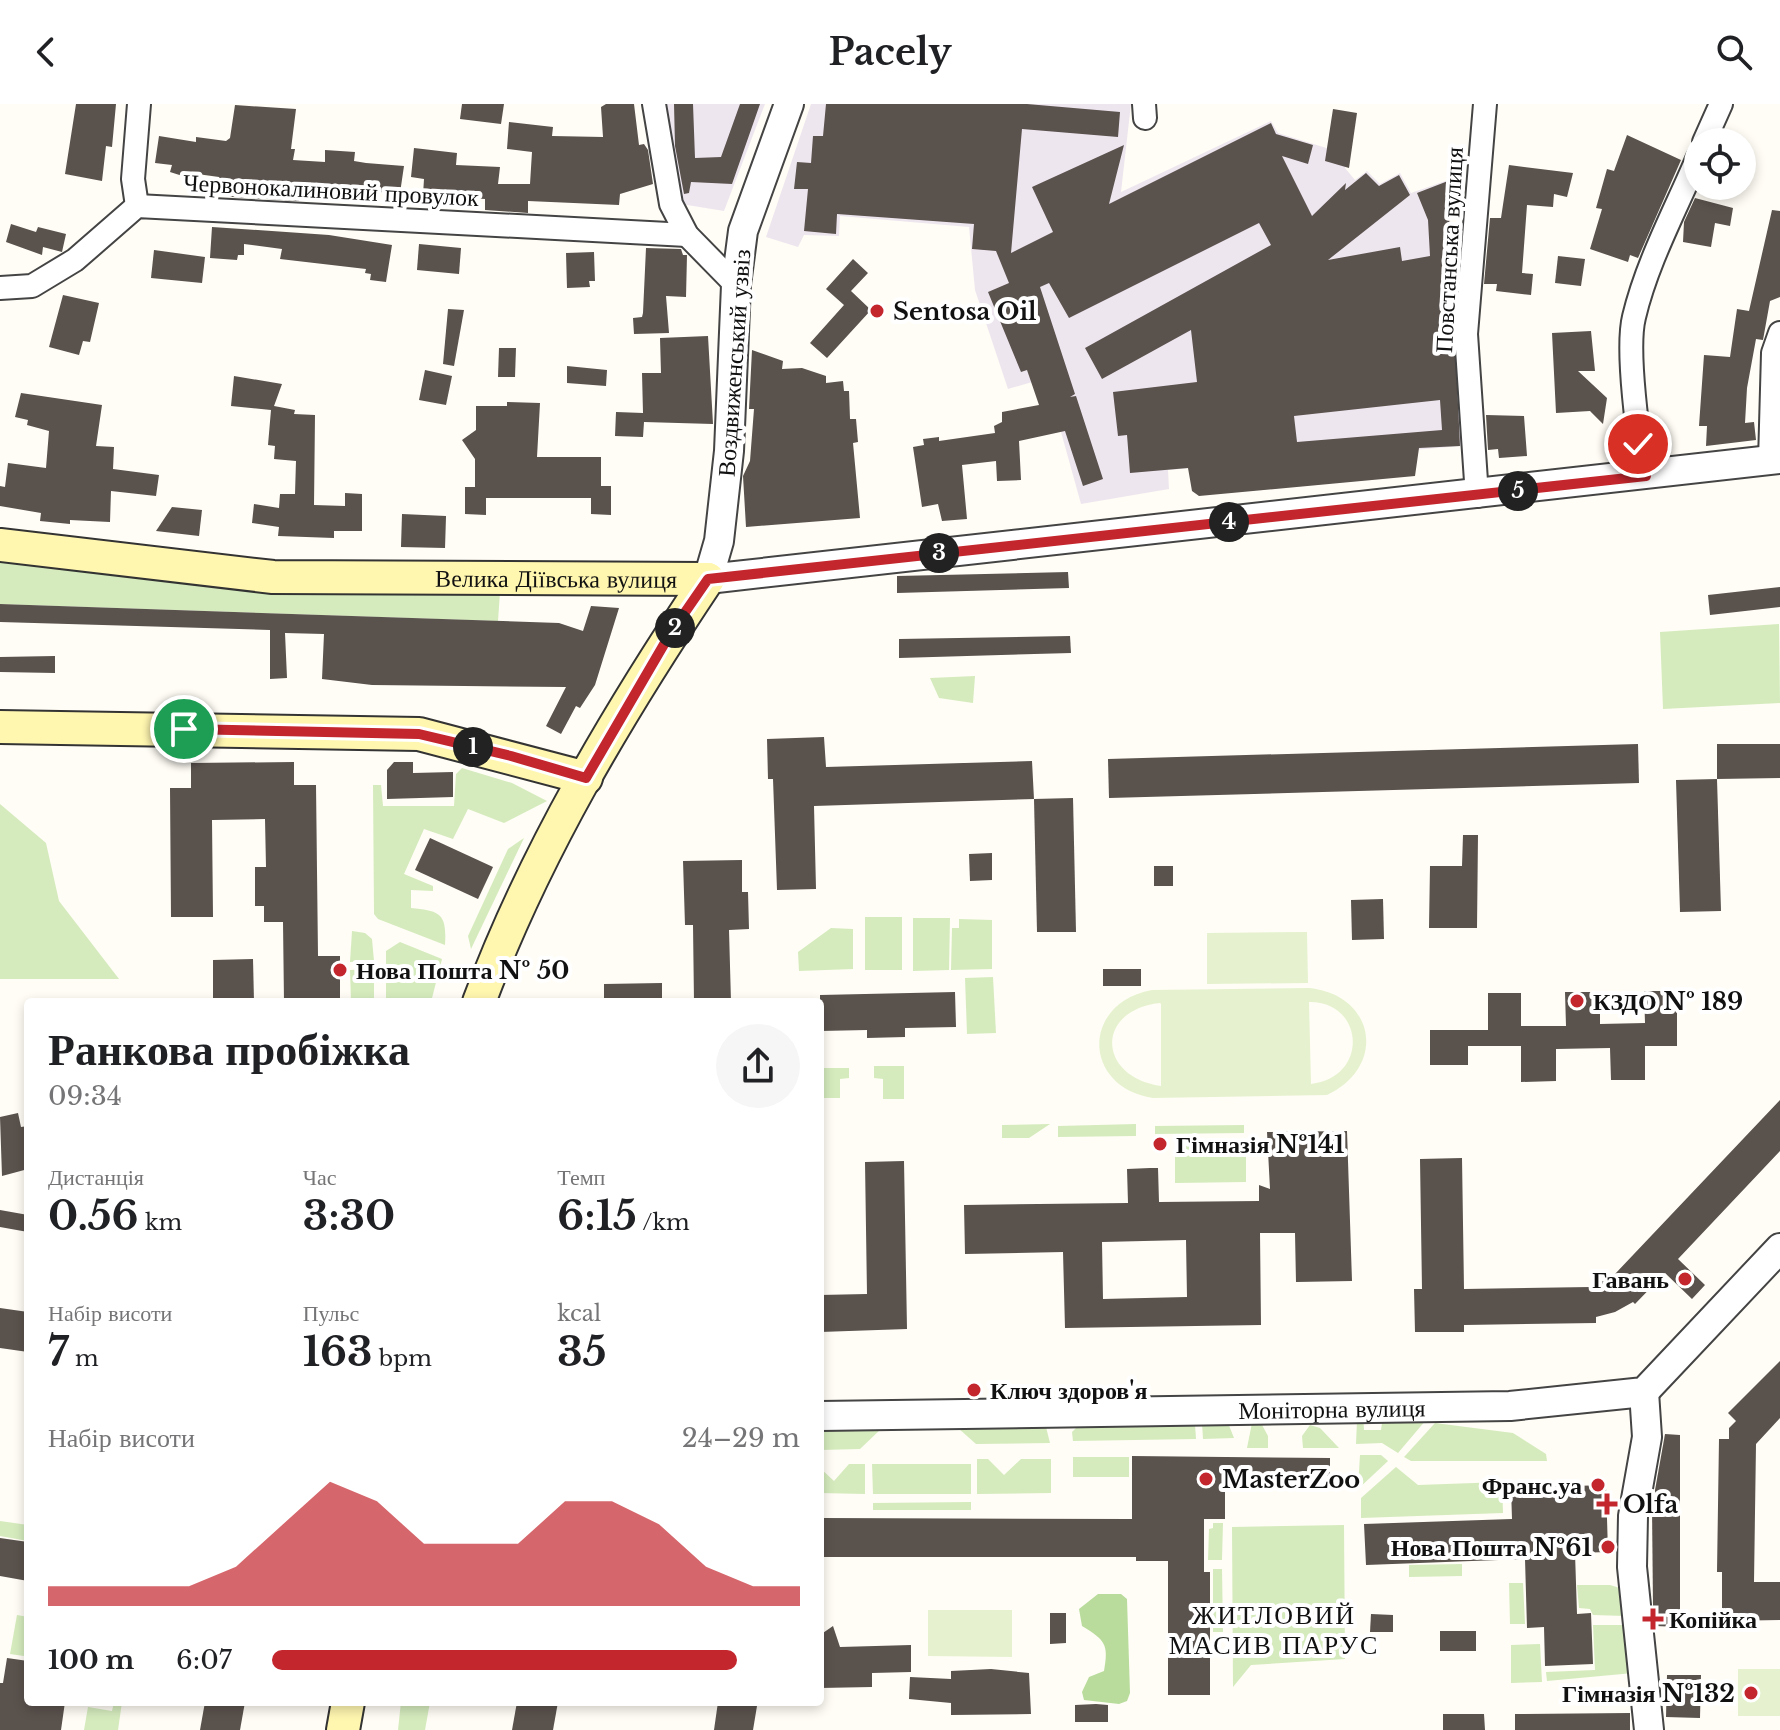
<!DOCTYPE html>
<html lang="uk">
<meta charset="utf-8">
<style>
:root{--surface:#fff;--page:#f6f6f6;--text:#202124;--muted:#757577;--accent:#c4262e}
body{margin:0;font-family:"Libre Baskerville",serif;background:var(--page);color:var(--text);height:100vh;display:flex;flex-direction:column;font-size:30px;white-space:nowrap}
*{box-sizing:border-box;margin:0}
p{font-size:26px;color:var(--muted)}
.icon{flex:none;width:44px;height:44px;fill:none;stroke:currentColor;stroke-width:2;stroke-linecap:round;stroke-linejoin:round}
.map{position:relative;flex:1;overflow:hidden}
.drawer{position:absolute;left:24px;top:894px;width:800px;height:708px;display:flex;flex-direction:column;background:var(--surface);border-radius:8px;box-shadow:0 4px 12px #0003}
.drawer>*{flex:none}
.buttons{position:absolute;left:1684px;top:24px;display:grid;gap:16px}
.buttons a{display:grid;place-items:center;width:72px;height:72px;border-radius:50%;background:var(--surface);box-shadow:0 4px 12px #0003;font-size:40px}
.pin{position:absolute;display:grid;place-items:center;width:68px;height:68px;color:#fff;margin:-34px;border:4px solid #fff;border-radius:50%;box-shadow:0 2px 8px #0007}
.km{position:absolute;width:40px;height:40px;margin:-20px;border-radius:50%;background:#222;color:#fff;font-size:22px;line-height:40px;text-align:center}
.round{display:grid;place-items:center;flex:none;width:84px;height:84px;border-radius:42px;background:var(--page)}
.summary{display:flex;align-items:center;justify-content:space-between;height:136px;padding:0 24px}
h1{font-size:44px;font-weight:800;line-height:60px}
.metrics{display:grid;grid-template-columns:repeat(3,1fr);gap:12px;height:136px;padding:8px 24px}
.metrics div{display:grid;align-content:center}
.metrics b{font-size:40px;font-weight:800}
.metrics small{font-size:22px;font-weight:400}
.metrics p{font-size:22px}
.chart{height:224px;padding:16px 24px}
.chart p{display:flex;justify-content:space-between}
.chart svg{width:100%;height:144px;margin-top:8px;fill:var(--accent);opacity:.7}
ul{padding:0 24px;list-style:none;font-size:26px}
li{display:grid;grid-template-columns:128px 96px 1fr;align-items:center;height:60px}
li i{height:20px;border-radius:10px;background:var(--accent)}
header{display:flex;justify-content:space-between;align-items:center;height:104px;padding:0 24px;background:var(--surface);font-size:36px;font-weight:800}
.map>svg:first-child{display:block}
</style>
<header><svg class="icon" aria-label="back" viewBox="0 0 24 24"><path d="M15 5l-7 7 7 7"/></svg>Pacely<svg class="icon" aria-label="search" viewBox="0 0 24 24"><circle cx="10" cy="10" r="6"/><path d="M15 15l6 6"/></svg></header>
<div class="map">
<svg width="1780" height="1626" viewBox="0 0 1780 1626">
<rect width="100%" height="100%" fill="#fffdf5"/>
<g fill="#eee6ef">
<path d="M663 0H765L724 107 675 99Z"/>
<path d="M811 0H1131L1121 88 1271 17 1278 29 1349 51 1345 64 1355 76 1367 67 1380 80 1400 69 1411 89 1451 75 1464 106 1450 112 1462 342 1168 366 1169 385 1081 400 1046 274 1008 285 975 186 969 123 840 112 839 132 804 131 798 143 766 133Z"/>
</g>
<g fill="#d5ebbd">
<path d="M0 453 274 488H500L498 517 0 500Z"/>
<path d="M1779 520 1780 599 1663 605 1660 528Z"/>
<path d="M975 572 973 599 939 594 930 574Z"/>
<path d="M462 664 512 679 547 697 504 719 468 705 453 735 424 725 404 770 433 782V787L411 786V804C440 807 447 809 445 841L378 815 374 810 373 681H381L383 702H454L456 670Z"/>
<path d="M0 700 46 739 59 797 119 875H0Z"/>
<path d="M524 734 471 845 468 832 508 745Z"/>
<rect x="865" y="813" width="37" height="53"/>
<path d="M913 814H950L949 866 913 867Z"/>
<path d="M959 815 992 816V865L951 866 952 824H959Z"/>
<path d="M831 824 853 825V865L799 867 798 848Z"/>
<path d="M352 827 365 829 372 835 374 857 350 858Z"/>
<path d="M400 838 442 855 431 898H386V847Z"/>
<path d="M374 865V898H351L350 866Z"/>
<path d="M993 873 996 929 967 930 965 874Z"/>
<path d="M874 962H904V995H883V975L874 974Z"/>
<path d="M822 964H849V974L840 975V994H822Z"/>
<path d="M1050 1020 1029 1034H1002V1021Z"/>
<path d="M1136 1020V1032L1058 1033V1022Z"/>
<path d="M1244 1021V1029L1155 1030V1022Z"/>
<path d="M1175 1036H1246V1078L1175 1079Z"/>
<path d="M1363 1309 1364 1326H1381L1383 1312 1426 1316 1398 1349 1382 1339 1356 1340 1357 1317Z"/>
<path d="M1202 1319H1228L1234 1334 1203 1335Z"/>
<path d="M1252 1319H1261L1268 1332V1344H1247Z"/>
<path d="M1435 1319 1513 1329 1546 1350 1547 1357H1411L1404 1353Z"/>
<path d="M1195 1320 1196 1335 1073 1337 1072 1328 1078 1322Z"/>
<path d="M1310 1321 1320 1324 1339 1344H1303L1302 1332Z"/>
<path d="M1046 1323 1050 1339 976 1340 958 1324Z"/>
<path d="M882 1324 860 1345 820 1346V1325Z"/>
<path d="M1360 1351H1381L1388 1357 1358 1385Z"/>
<rect x="1073" y="1353" width="56" height="20"/>
<path d="M977 1355H988L1004 1371 1021 1355H1051V1389L977 1390Z"/>
<path d="M849 1360H865V1390L820 1389V1364L834 1377Z"/>
<path d="M872 1360H971V1390H873Z"/>
<path d="M1396 1363 1418 1381 1502 1378 1503 1409 1361 1414V1394Z"/>
<path d="M971 1398V1406H873V1399Z"/>
<path d="M0 1417 28 1421V1437L0 1432Z"/>
<path d="M1213 1419H1223L1222 1456H1208L1209 1425 1213 1424Z"/>
<path d="M1344 1421 1345 1555 1251 1561 1233 1583 1232 1423Z"/>
<path d="M1462 1460V1472L1409 1473V1461Z"/>
<path d="M1213 1465H1222L1223 1528H1213Z"/>
<path d="M1509 1479H1523L1525 1520H1510Z"/>
<path d="M1577 1481H1610L1623 1485 1625 1512 1593 1511 1590 1505 1579 1504Z"/>
<path d="M17 1511 28 1513 24 1552 10 1550Z"/>
<path d="M1593 1521H1627L1633 1569 1547 1577 1546 1568 1595 1566Z"/>
<path d="M1540 1540 1542 1578 1511 1579V1541Z"/>
<path d="M114 1598H122L118 1626H84L88 1603 112 1607Z"/>
<path d="M401 1598H430L425 1626H398Z"/>
</g>
<path fill="#b9dc9c" d="M1098 1490H1121L1127 1495 1130 1589 1127 1597 1119 1600 1084 1596 1082 1588 1089 1573 1104 1567C1109 1540 1105 1536 1082 1522L1079 1505Z"/>
<g fill="#e6f2cf" fill-rule="evenodd">
<path d="M1307 828 1308 879 1207 880V829Z"/>
<path d="M1309 884C1376 891 1387 963 1327 991L1153 994C1082 983 1081 899 1152 886ZM1309 898C1364 897 1370 973 1311 980ZM1160 899 1161 900V982C1097 973 1095 906 1160 899Z"/>
<path d="M928 1506H1012V1553L928 1552Z"/>
<rect x="1738" y="1565" width="42" height="47"/>
</g>
<g fill="#5a524d" fill-rule="evenodd">
<path d="M76 0H116L112 43 106 42 102 77 65 70Z"/>
<path d="M462 0H504L501 20 460 15Z"/>
<path d="M606 0H634L639 41 644 40 648 46 653 80 620 90 619 101 528 97V109L485 106V95L423 91 424 75 411 73 414 44 457 49 456 61 500 63 498 80H530L532 48 507 45 509 18 553 23 552 32 603 33 601 3Z"/>
<path d="M674 0H693L695 54 721 53 740 0H760L732 80 691 78 689 89 684 90 675 42Z"/>
<path d="M826 0H1027L1120 8 1118 33 1022 25 1011 149 1053 128 1032 83 1124 41 1109 100 1271 19 1276 30 1313 41 1308 60 1282 52 1312 112 1346 79 1345 86 1366 69 1379 82 1399 71 1410 91 1328 156 1400 143 1402 157 1430 152 1428 116 1417 89 1448 77 1460 106 1449 110 1460 342 1419 344 1415 372 1199 392 1192 387 1188 364 1130 369 1127 331 1118 332 1113 288 1197 278 1191 226 1102 275 1085 244 1271 141 1259 119 1069 214 1049 179 1040 183 1075 290 1070 293 1076 292 1103 375 1083 382 1065 327 1019 337 1021 376 997 377 996 357 962 361 967 415 942 417 938 400 922 403 913 343 924 341 923 335 939 333V337L995 329 994 322 1002 318V308L1039 301 1027 266 1021 268 988 188 1009 179 996 147 972 145 974 120 837 110 836 130 804 127 808 85H794L797 58 811 59 813 32H823ZM1440 296 1442 326 1297 338 1294 312Z"/>
<path d="M235 1 296 5 291 45H295L293 56 325 58V46L355 48 354 57 366 59 404 62 400 89 318 85H299V97L233 93 217 89 219 73 190 69 189 74 170 68 172 61 155 59 159 32 196 38V33L226 37 230 34Z"/>
<path d="M1333 5 1357 9 1349 64 1325 57Z"/>
<path d="M1627 31 1681 56 1638 154 1630 151 1628 158 1590 145 1602 105 1596 104 1607 65 1614 67Z"/>
<path d="M1509 61 1573 69 1567 93 1554 90 1553 103 1527 101 1522 169 1533 170 1531 191 1496 187 1497 180H1484L1490 114H1501Z"/>
<path d="M1695 94 1733 104 1730 122 1715 119 1711 143 1683 138 1684 118Z"/>
<path d="M1772 106 1780 107V193L1770 197 1763 236 1756 235 1747 284 1745 319 1754 318 1756 336 1706 342 1707 322H1699L1704 251 1730 253 1737 205 1749 207Z"/>
<path d="M11 120 36 128 38 123 66 130 62 148 43 143 42 151 6 138Z"/>
<path d="M212 123 329 131 392 141 386 178 370 176 371 170 365 169 366 165 280 155 282 145 244 140V151H238L237 156 210 154Z"/>
<path d="M419 140 461 144 459 170 417 166Z"/>
<path d="M646 144 681 145 683 151H687L686 193 666 192 669 229 634 230 633 214 642 213 643 209Z"/>
<path d="M154 146 205 153 202 179 151 174Z"/>
<path d="M594 148 595 177H589L590 183 567 184 566 149Z"/>
<path d="M1558 152 1585 155 1581 182 1555 179Z"/>
<path d="M853 155 868 169 851 187 871 206 827 254 810 239 844 201 826 185Z"/>
<path d="M63 191 99 199 90 238 83 237 79 251 49 243Z"/>
<path d="M448 205 464 206 454 262 443 260Z"/>
<path d="M1591 227 1595 267H1578L1607 294 1603 320 1590 307 1556 309 1552 229Z"/>
<path d="M708 232 713 320 644 318 643 333 615 332 616 308 643 309 642 269H661L660 234Z"/>
<path d="M499 244H516L515 273H498Z"/>
<path d="M752 246 783 257 782 265 802 264 826 272V279L843 277 844 287H849L850 315H856L858 338 853 339 860 414 746 423 743 372 750 357 754 305H749Z"/>
<path d="M567 262 607 266 606 282 567 279Z"/>
<path d="M425 266 452 272 446 301 419 296Z"/>
<path d="M234 272 282 280 274 302 295 306 294 310 315 311 314 401 345 402V389L362 390V427H334V434L278 432 279 423 252 419 254 400 279 404 280 390H295L296 357 274 355 275 342 268 341 271 306 231 302Z"/>
<path d="M21 289 102 301 96 342 114 343 113 365 159 371 156 392 111 387 110 418 70 416V420L40 417 41 409 0 402V382L5 383 8 359 46 364 49 327 27 321 28 316 15 313Z"/>
<path d="M507 298 540 299 537 353H601V382H611V411L591 410V394H486V411L465 410V383H475V355L462 336 476 326V302H507Z"/>
<path d="M1486 311 1524 312 1527 352 1499 354 1498 345 1488 346Z"/>
<path d="M172 403 202 406 199 432 156 427Z"/>
<path d="M402 410 446 412 445 444 401 443Z"/>
<path d="M1068 468 1069 484 897 489V472Z"/>
<path d="M1780 483V503L1710 511 1708 491Z"/>
<path d="M0 500 559 519 583 527 591 502 619 504 595 581 580 604 576 602 561 630 546 622 566 583 372 581 322 575 324 530 285 529 287 574 270 575V526L0 518Z"/>
<path d="M1070 532 1071 549 899 554V535Z"/>
<path d="M55 552V569L0 568V553Z"/>
<path d="M824 633 826 663 1032 657 1034 695 814 702 816 785 777 786 773 675H768L767 635Z"/>
<path d="M1638 640 1639 679 1109 694 1108 655Z"/>
<path d="M1717 640H1780V674L1717 675Z"/>
<path d="M294 658V681H316L318 852H340V898H284L283 818H264V802H255V763H266L265 715 212 716 213 813H171L170 684H191V659Z"/>
<path d="M394 658H413V669L453 668V693L387 695V666Z"/>
<path d="M1717 675 1721 807 1680 808 1676 676Z"/>
<path d="M1073 694 1076 828H1037L1034 695Z"/>
<path d="M1463 731H1478L1477 824H1429L1430 762H1462Z"/>
<path d="M430 734 493 763 478 795 415 766Z"/>
<path d="M992 749V776L970 777 969 750Z"/>
<path d="M742 756V788H748L749 825 729 826 731 898H694L693 821H685L683 757Z"/>
<rect x="1154" y="762" width="19" height="20"/>
<path d="M1383 795 1384 835 1352 836 1351 796Z"/>
<path d="M253 855 254 898H213V856Z"/>
<rect x="1103" y="865" width="38" height="17"/>
<path d="M662 879V898H604V880Z"/>
<path d="M1644 887H1677V942H1645V976H1611L1610 944 1556 945V977L1521 978V942H1468V961H1430V926H1488V889H1521V922H1566L1565 888H1600V920L1645 919Z"/>
<path d="M955 888 956 923 905 924V933L867 934V926L820 927V891Z"/>
<path d="M1780 996V1047L1678 1155 1705 1181 1692 1195 1665 1169 1635 1200 1633 1198 1615 1208 1596 1213V1219L1464 1221V1228H1415L1414 1185H1422L1420 1055 1462 1054 1464 1185 1591 1183 1615 1170Z"/>
<path d="M18 1009 21 1023 28 1022V1065L2 1072 0 1013Z"/>
<path d="M1347 1027 1352 1177 1296 1178 1295 1129H1260L1261 1221 1065 1224 1063 1148 965 1150 964 1101 1128 1099 1127 1065 1150 1064H1158L1159 1098 1259 1097V1081L1270 1085 1267 1028ZM1186 1136 1187 1193 1103 1195 1102 1138Z"/>
<path d="M904 1057 907 1225 820 1228V1191L867 1190 865 1058Z"/>
<path d="M0 1106 28 1111V1128L0 1123Z"/>
<path d="M0 1204 28 1208V1248L0 1244Z"/>
<path d="M1780 1257V1314L1756 1340 1754 1478H1780V1516L1722 1517V1468H1717L1719 1335H1729V1324L1736 1317 1728 1309Z"/>
<path d="M1665 1330 1680 1331V1523L1655 1522 1653 1502 1652 1403Z"/>
<path d="M1132 1352 1330 1354V1372H1314V1378H1267V1386H1225V1415H1204V1468H1210V1591H1168V1457H1136V1453H820V1414L1132 1415Z"/>
<path d="M1606 1381 1608 1448 1575 1449 1577 1510 1591 1509 1593 1560 1545 1562 1544 1523 1527 1524 1525 1455 1366 1461 1364 1420 1512 1415 1511 1384Z"/>
<path d="M0 1434 28 1438V1477L0 1472Z"/>
<path d="M1050 1509H1066V1539L1050 1540Z"/>
<path d="M1371 1510 1393 1511V1528H1370Z"/>
<path d="M833 1522 840 1543 911 1541V1568L872 1569V1583L820 1584V1531Z"/>
<rect x="1440" y="1527" width="36" height="20"/>
<path d="M7 1554 28 1557V1598H65L61 1626H0V1579H3Z"/>
<path d="M991 1565 1029 1569 1031 1610 951 1611V1599L909 1595 910 1573 951 1575V1567Z"/>
<path d="M1667 1571H1701L1700 1614 1666 1613Z"/>
<path d="M205 1598H245L240 1626H200Z"/>
<path d="M517 1598H558L553 1626H512Z"/>
<path d="M718 1598 757 1602 753 1626H714Z"/>
<path d="M1096 1600 1108 1601V1618H1075V1601Z"/>
<path d="M1630 1609V1626H1515V1610Z"/>
<path d="M1443 1610H1484L1485 1626H1443Z"/>
</g>
<g fill="none" stroke-linecap="round" stroke-linejoin="round">
<defs>
<g id="minor">
<path d="M654 0 671 100 687 131 736 181"/>
<path d="M1144 0 1145 14"/>
<path d="M1704 38 1721 0"/>
<path d="M137 102 133 75 139 0"/>
<path d="M0 184 32 182 75 156 137 102 687 131"/>
<path d="M1770 357 1773 249 1780 229"/>
<path d="M1646 372C1638 339 1626 245 1634 213 1647 158 1676 105 1698 53"/>
<path d="M1477 392 1466 230 1485 0"/>
</g>
<g id="tertiary">
<path d="M789 0 743 127 736 181 729 347 719 437 708 475 1780 355"/>
<path d="M1644 1288 1647 1333 1633 1412 1632 1463 1649 1626"/>
<path id="s1" d="M820 1312 1510 1302 1644 1288 1780 1144"/>
</g>
<g id="secondary">
<path id="s2" d="M0 441 273 473 708 475"/>
<path d="M0 623 419 630 586 674"/>
<path d="M479 898C535 748 619 608 708 475"/>
<path d="M343 1626 348 1598"/>
</g>
</defs>
<use href="#minor" stroke="#444" stroke-width="26"/>
<use href="#tertiary" stroke="#444" stroke-width="32"/>
<use href="#secondary" stroke="#333" stroke-width="36"/>
<use href="#minor" stroke="#fff" stroke-width="22"/>
<use href="#tertiary" stroke="#fff" stroke-width="28"/>
<use href="#secondary" stroke="#fff6b0" stroke-width="32"/>
</g>
<g fill="none" stroke-linecap="round" stroke-linejoin="round">
<defs>
<path id="route" d="M184 625 419 630 511 652 586 674 670 530 708 475 1646 372 1638 340"/>
</defs>
<use href="#route" stroke="#fff" stroke-width="16"/>
<use href="#route" stroke="#c4262e" stroke-width="10"/>
</g>
<g fill="#c4262e" stroke="#fff" stroke-width="3">
<circle cx="877" cy="207" r="8"/>
<circle cx="340" cy="866" r="8"/>
<circle cx="1577" cy="897" r="8"/>
<circle cx="1160" cy="1040" r="8"/>
<circle cx="1685" cy="1175" r="8"/>
<circle cx="974" cy="1286" r="8"/>
<circle cx="1206" cy="1375" r="8"/>
<circle cx="1598" cy="1381" r="8"/>
<path d="M1603 1388h8v8h8v8h-8v8h-8v-8h-8v-8h8z"/>
<circle cx="1608" cy="1443" r="8"/>
<path d="M1649 1503h8v8h8v8h-8v8h-8v-8h-8v-8h8z"/>
<circle cx="1751" cy="1589" r="8"/>
</g>
<g text-anchor="middle" dominant-baseline="central" stroke-width="8" stroke-linejoin="round" paint-order="stroke">
<g font-size="24" fill="#111" stroke="#fff">
<text transform="translate(331 86) rotate(3)">Червонокалиновий провулок</text>
<text transform="translate(1449 146) rotate(-87)">Повстанська вулиця</text>
<text transform="translate(734 259) rotate(-86)">Воздвиженський узвіз</text>
<text stroke="none"><textPath href="#s2" startOffset="558">Велика Діївська вулиця</textPath></text>
<text stroke="none"><textPath href="#s1" startOffset="512">Моніторна вулиця</textPath></text>
</g>
<g font-size="24" font-weight="bold" fill="#111" stroke="#fff" text-anchor="start">
<text x="893" y="207">Sentosa Oil</text>
<text x="356" y="866">Нова Пошта № 50</text>
<text x="1593" y="897">КЗДО № 189</text>
<text x="1176" y="1040">Гімназія №141</text>
<text x="1669" y="1175" text-anchor="end">Гавань</text>
<text x="990" y="1286">Ключ здоров'я</text>
<text x="1222" y="1375">MasterZoo</text>
<text x="1582" y="1381" text-anchor="end">Франс.уа</text>
<text x="1623" y="1400">Olfa</text>
<text x="1592" y="1443" text-anchor="end">Нова Пошта №61</text>
<text x="1669" y="1515">Копійка</text>
<text x="1735" y="1589" text-anchor="end">Гімназія №132</text>
</g>
<g font-size="26" letter-spacing="2" fill="#111" stroke="#fff">
<text x="1274" y="1511">ЖИТЛОВИЙ<tspan x="1274" dy="30">МАСИВ ПАРУС</tspan></text>
</g>
</g>
</svg>
<div class="buttons">
<a><svg class="icon" aria-label="locate" viewBox="0 0 24 24"><circle cx="12" cy="12" r="6"/><path d="M12 2v4M12 18v4M2 12h4M18 12h4"/></svg></a>
</div>
<div class="pin" style="left:184px;top:625px;background:#1e9e55"><svg class="icon" aria-label="arrive" viewBox="0 0 24 24"><path d="M6 21V4h12l-3 4 3 4H6"/></svg></div>
<div class="pin" style="left:1638px;top:340px;background:#d93025"><svg class="icon" aria-label="check" viewBox="0 0 24 24"><path d="M5 12l5 5 9-10"/></svg></div>
<b class="km" style="left:473px;top:643px">1</b>
<b class="km" style="left:675px;top:524px">2</b>
<b class="km" style="left:939px;top:449px">3</b>
<b class="km" style="left:1229px;top:418px">4</b>
<b class="km" style="left:1518px;top:387px">5</b>
<section class="drawer">
<div class="summary"><div><h1>Ранкова пробіжка</h1><p>09:34</p></div><a class="round"><svg class="icon" aria-label="share" viewBox="0 0 24 24"><path d="M12 15V3M7 8l5-5 5 5M5 13v7h14v-7"/></svg></a></div>
<div class="metrics">
<div><p>Дистанція</p><b>0.56<small> km</small></b></div>
<div><p>Час</p><b>3:30</b></div>
<div><p>Темп</p><b>6:15<small> /km</small></b></div>
</div>
<div class="metrics">
<div><p>Набір висоти</p><b>7<small> m</small></b></div>
<div><p>Пульс</p><b>163<small> bpm</small></b></div>
<div><p>kcal</p><b>35</b></div>
</div>
<div class="chart"><p><span>Набір висоти</span>24–29 m</p>
<svg viewBox="0 0 160 44" preserveAspectRatio="none"><path d="M0 44V38L10 38L20 38L30 38L40 32L50 19L60 6L70 12L80 25L90 25L100 25L110 12L120 12L130 19L140 32L150 38L160 38V44z"/></svg>
</div>
<ul>
<li><b>100 m</b>6:07<i style="width:88%"></i></li>
</ul>
</section>
</div>
